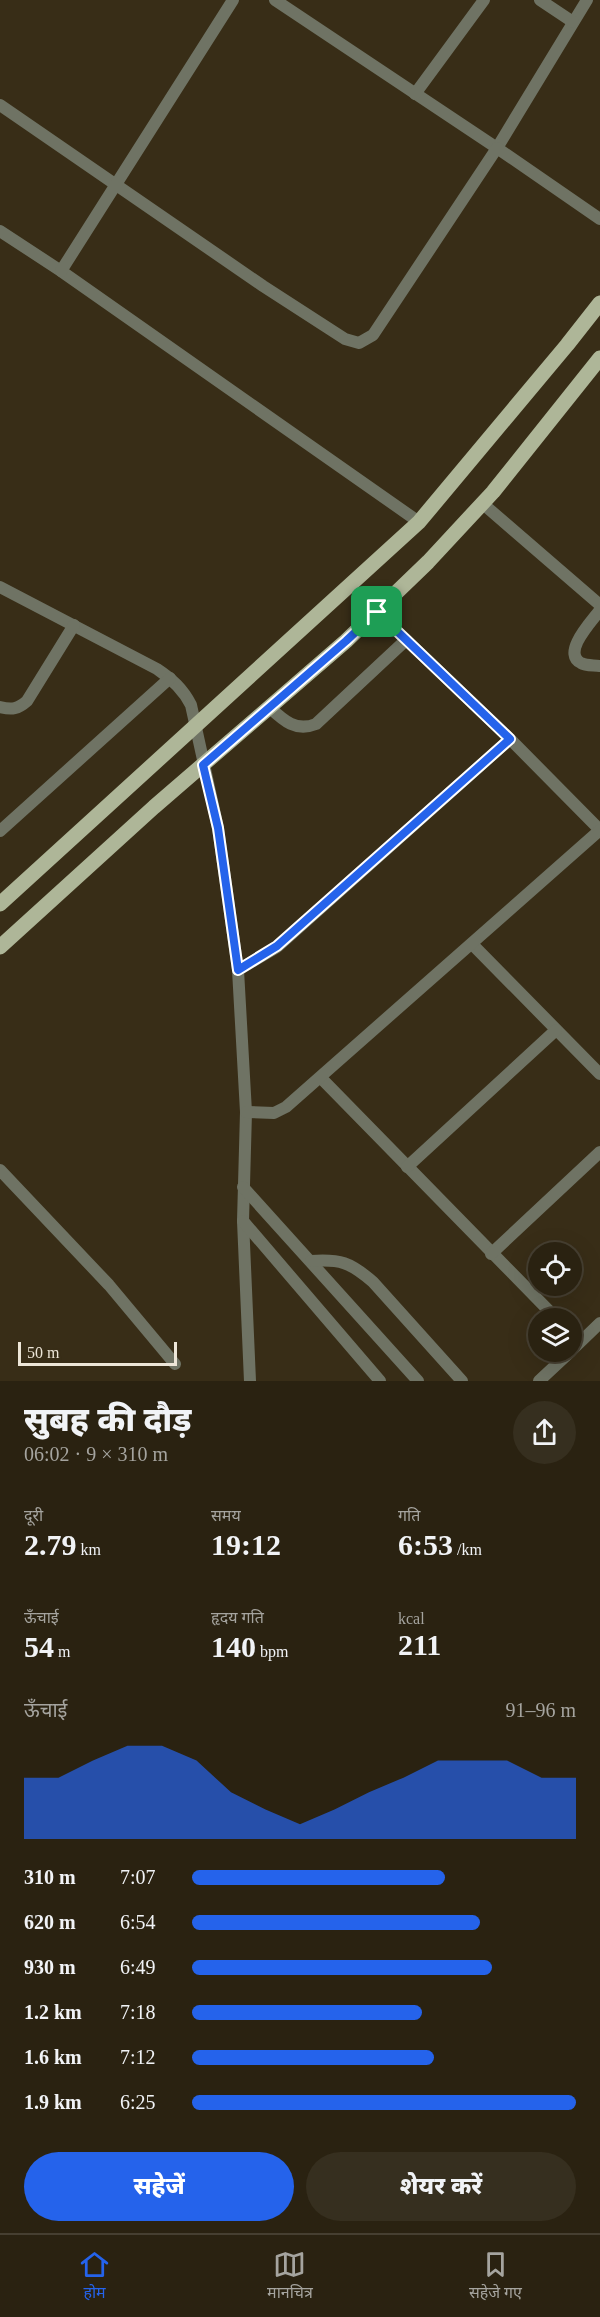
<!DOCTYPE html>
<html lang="hi">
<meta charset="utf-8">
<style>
:root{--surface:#2a2211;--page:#362f1f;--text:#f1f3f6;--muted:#a5a49f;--line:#463f31;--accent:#2563eb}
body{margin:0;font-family:"Times New Roman","Noto Sans Devanagari",serif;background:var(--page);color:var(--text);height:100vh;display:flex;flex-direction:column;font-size:22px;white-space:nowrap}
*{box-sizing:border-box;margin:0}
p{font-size:20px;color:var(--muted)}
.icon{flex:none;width:33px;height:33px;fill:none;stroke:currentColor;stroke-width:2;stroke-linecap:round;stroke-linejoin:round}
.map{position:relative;height:1381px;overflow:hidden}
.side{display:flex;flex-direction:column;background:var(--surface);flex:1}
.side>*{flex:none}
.tools{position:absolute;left:528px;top:1242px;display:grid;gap:12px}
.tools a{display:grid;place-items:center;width:54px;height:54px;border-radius:50%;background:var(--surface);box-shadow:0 6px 24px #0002,0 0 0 2px var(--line);font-size:30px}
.scale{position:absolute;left:18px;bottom:15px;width:159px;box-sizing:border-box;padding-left:6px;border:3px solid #ede6d8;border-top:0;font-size:16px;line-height:21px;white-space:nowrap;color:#ede6d8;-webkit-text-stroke:4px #382d17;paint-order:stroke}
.pin{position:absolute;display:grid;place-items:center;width:51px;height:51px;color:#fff;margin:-26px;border-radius:12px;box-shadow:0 3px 9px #0006}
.round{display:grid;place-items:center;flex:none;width:63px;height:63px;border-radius:32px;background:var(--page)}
.head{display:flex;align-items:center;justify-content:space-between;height:102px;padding:0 24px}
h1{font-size:33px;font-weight:800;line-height:45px}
.stats{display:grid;grid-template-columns:repeat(3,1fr);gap:9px;height:102px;padding:6px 24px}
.stats div{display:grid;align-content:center}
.stats b{font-size:30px;font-weight:800}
.stats small{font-size:16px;font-weight:400}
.stats p{font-size:16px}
.chart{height:168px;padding:12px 24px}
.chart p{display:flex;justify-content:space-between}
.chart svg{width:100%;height:108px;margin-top:6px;fill:var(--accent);opacity:.7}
.primary-button{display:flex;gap:12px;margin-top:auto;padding:12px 24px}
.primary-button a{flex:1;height:69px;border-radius:36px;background:var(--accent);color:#fff;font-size:24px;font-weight:800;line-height:69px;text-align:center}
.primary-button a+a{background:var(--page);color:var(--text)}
ul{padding:0 24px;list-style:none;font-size:20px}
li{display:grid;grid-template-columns:96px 72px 1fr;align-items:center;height:45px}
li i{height:15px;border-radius:8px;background:var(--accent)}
.tabs{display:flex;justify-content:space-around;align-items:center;height:84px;border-top:2px solid var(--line);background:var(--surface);font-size:16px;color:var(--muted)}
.tabs a{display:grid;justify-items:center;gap:3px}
.tabs .selected{color:var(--accent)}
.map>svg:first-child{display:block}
</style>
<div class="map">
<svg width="600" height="1381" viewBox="0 0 600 1381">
<rect width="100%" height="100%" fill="#382d17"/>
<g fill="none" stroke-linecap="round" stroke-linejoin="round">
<g stroke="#6f7364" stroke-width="12">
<path d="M275 0 497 148 587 0"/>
<path d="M540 0 573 22"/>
<path d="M415 94 484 0"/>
<path d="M0 105 263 286 345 339 359 343 373 335 497 148 600 219"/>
<path d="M0 231 61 271 419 522"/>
<path d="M61 271 233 0"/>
<path d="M482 503 600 605"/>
<path d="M0 587 157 669C172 679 183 689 191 705L218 828 238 970 246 1112 243 1221 250 1381"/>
<path d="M600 610C592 621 561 653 581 663 586 666 594 665 600 666"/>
<path d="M377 612 510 739 600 830"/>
<path d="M0 707C12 710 18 709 27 701L74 625"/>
<path d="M269 707C284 721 296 732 316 724L406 640"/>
<path d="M0 831 170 678"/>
<path d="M472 944 600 1074"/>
<path d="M238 970 277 947 510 739"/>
<path d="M321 1078 556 1318"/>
<path d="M246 1112 274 1113 286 1107 600 830"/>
<path d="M407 1167 556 1030"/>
<path d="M0 1170 109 1285 175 1364"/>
<path d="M243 1187 418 1381"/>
<path d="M243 1221 380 1381"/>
<path d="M491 1254 600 1152"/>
<path d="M311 1261C340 1259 350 1262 373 1282L462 1381"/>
<path d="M572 1350 600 1323"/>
<path d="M539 1381 570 1352"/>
</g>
<g stroke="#aeb698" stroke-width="15">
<path d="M0 904 419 522 567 345 600 303"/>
<path d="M0 947 154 807 346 641 428 562 493 492 600 358"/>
</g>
</g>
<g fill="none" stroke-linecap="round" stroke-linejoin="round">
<defs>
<path id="route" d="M377 612 510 739 277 946 238 970 218 828 203 765 346 641Z"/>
</defs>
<use href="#route" stroke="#fff" stroke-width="12"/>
<use href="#route" stroke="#2563eb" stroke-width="8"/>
</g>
</svg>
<div class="tools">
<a><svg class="icon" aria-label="locate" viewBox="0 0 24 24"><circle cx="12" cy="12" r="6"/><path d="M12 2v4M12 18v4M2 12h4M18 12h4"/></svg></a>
<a><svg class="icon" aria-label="layers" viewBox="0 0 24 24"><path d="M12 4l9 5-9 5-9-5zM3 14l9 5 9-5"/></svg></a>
</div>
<div class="scale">50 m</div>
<div class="pin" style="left:377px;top:612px;background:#1e9e55"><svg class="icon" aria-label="arrive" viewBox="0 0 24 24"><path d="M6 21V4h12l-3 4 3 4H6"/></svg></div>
</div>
<section class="side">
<div class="head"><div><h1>सुबह की दौड़</h1><p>06:02 · 9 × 310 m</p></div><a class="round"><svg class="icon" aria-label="share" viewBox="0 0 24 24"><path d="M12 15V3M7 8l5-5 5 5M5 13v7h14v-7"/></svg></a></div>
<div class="stats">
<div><p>दूरी</p><b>2.79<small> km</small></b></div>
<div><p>समय</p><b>19:12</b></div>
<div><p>गति</p><b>6:53<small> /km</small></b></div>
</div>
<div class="stats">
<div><p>ऊँचाई</p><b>54<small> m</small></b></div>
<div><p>हृदय गति</p><b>140<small> bpm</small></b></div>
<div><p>kcal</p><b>211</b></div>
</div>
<div class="chart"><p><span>ऊँचाई</span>91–96 m</p>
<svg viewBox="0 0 160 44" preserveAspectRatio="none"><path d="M0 44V19L10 19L20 12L30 6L40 6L50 12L60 25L70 32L80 38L90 32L100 25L110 19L120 12L130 12L140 12L150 19L160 19V44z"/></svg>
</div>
<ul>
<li><b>310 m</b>7:07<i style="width:66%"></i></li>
<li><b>620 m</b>6:54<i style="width:75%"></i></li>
<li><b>930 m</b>6:49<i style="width:78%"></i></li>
<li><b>1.2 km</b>7:18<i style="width:60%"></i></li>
<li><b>1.6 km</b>7:12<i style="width:63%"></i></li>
<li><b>1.9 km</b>6:25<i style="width:100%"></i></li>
</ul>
<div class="primary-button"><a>सहेजें</a><a>शेयर करें</a></div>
</section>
<nav class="tabs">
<a class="selected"><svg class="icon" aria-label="home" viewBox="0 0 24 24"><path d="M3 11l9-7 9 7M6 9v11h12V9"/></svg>होम</a>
<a><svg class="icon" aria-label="map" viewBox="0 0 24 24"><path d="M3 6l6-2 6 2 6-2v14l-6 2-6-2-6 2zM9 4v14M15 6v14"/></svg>मानचित्र</a>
<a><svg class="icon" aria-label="saved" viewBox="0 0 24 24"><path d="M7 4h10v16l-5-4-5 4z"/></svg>सहेजे गए</a>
</nav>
